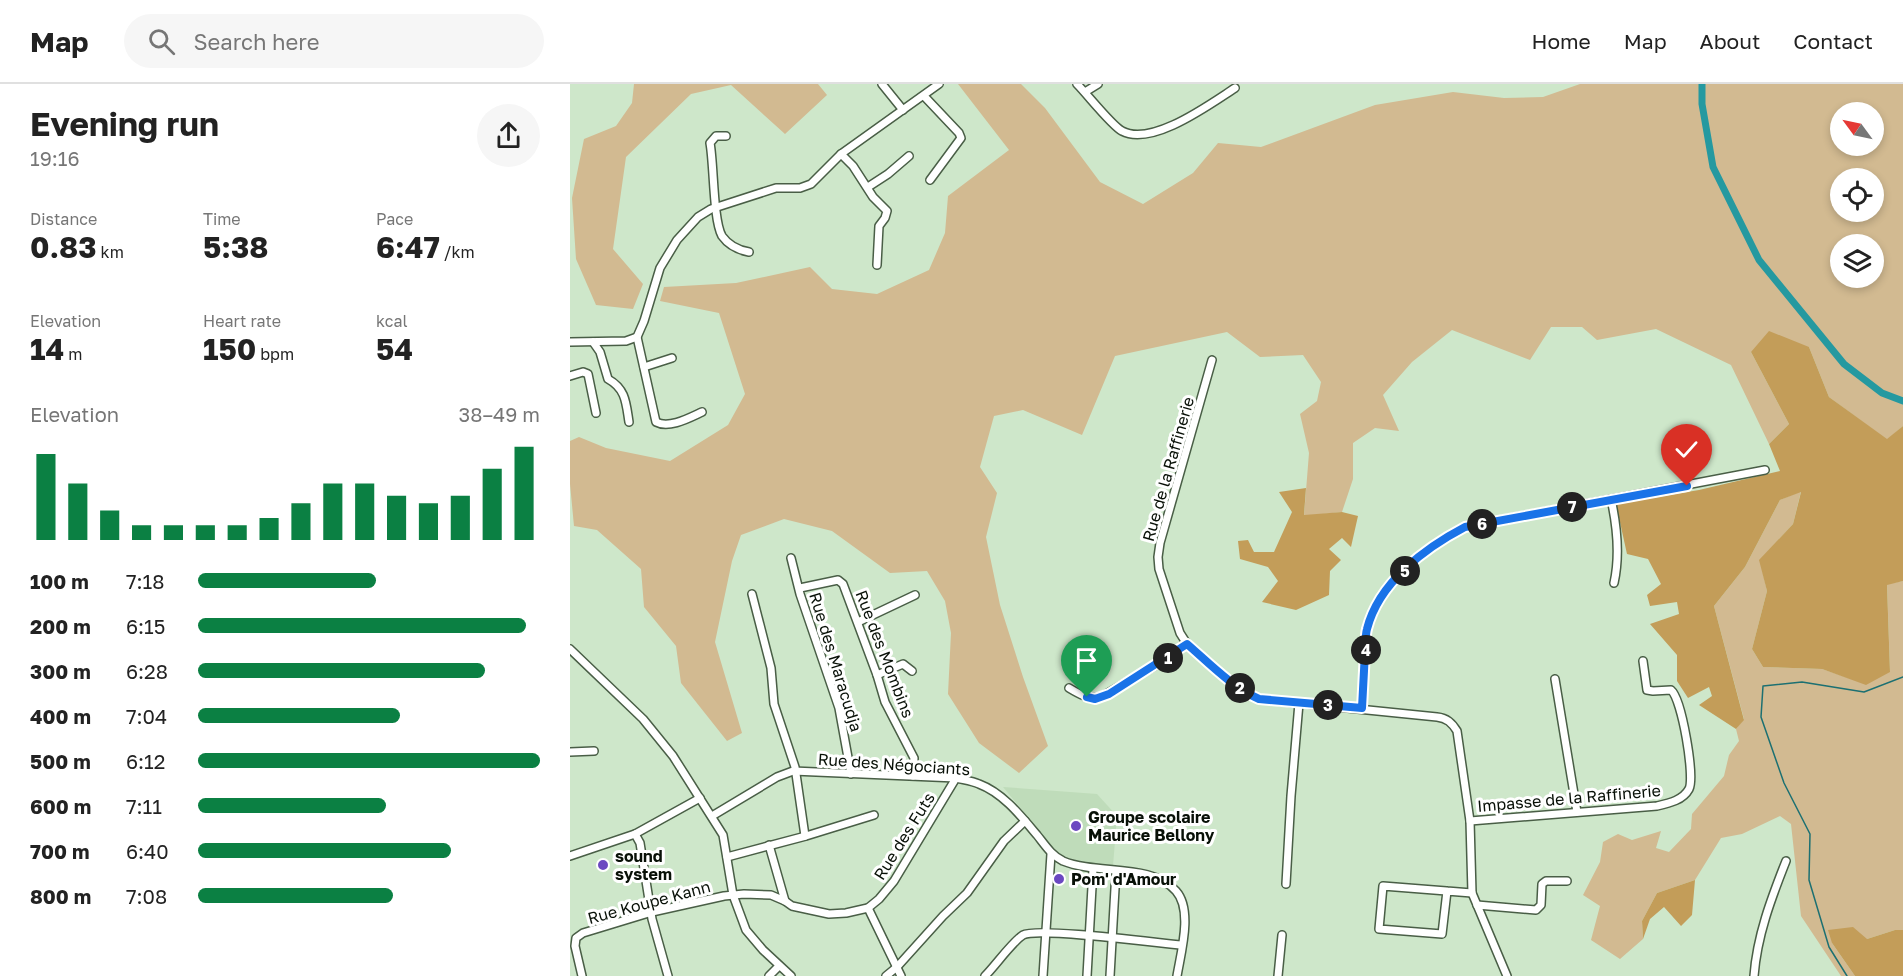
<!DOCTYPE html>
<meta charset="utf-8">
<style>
:root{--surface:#fff;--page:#f6f6f6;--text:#222;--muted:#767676;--line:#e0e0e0;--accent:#0b8043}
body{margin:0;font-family:"Golos Text",sans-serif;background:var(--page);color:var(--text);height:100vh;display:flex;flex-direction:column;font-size:22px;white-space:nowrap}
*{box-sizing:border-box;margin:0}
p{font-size:20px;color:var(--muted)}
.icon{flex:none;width:33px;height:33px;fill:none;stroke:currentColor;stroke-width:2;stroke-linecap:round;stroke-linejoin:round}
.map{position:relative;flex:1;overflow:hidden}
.drawer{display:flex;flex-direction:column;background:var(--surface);width:570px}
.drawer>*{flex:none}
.needle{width:39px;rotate:303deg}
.tools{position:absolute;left:1260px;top:18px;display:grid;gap:12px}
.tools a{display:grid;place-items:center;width:54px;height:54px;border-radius:50%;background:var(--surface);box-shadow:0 3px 9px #0003;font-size:30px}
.pin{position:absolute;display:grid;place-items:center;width:51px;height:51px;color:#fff;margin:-62px -26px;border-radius:50% 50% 50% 0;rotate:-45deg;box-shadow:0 0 6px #0007}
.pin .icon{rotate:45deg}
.km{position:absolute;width:30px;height:30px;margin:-15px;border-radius:50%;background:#222;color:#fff;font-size:16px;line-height:30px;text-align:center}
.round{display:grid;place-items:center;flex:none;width:63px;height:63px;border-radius:32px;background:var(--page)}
.overview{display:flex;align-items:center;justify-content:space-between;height:102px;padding:0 30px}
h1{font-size:33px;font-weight:700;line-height:45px}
.stats{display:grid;grid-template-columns:repeat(3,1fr);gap:9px;height:102px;padding:6px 30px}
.stats div{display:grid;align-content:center}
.stats b{font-size:30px;font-weight:700}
.stats small{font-size:16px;font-weight:400}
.stats p{font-size:16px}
.chart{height:168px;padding:12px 30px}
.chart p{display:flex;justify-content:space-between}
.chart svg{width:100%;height:108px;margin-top:6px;stroke:var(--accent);stroke-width:6}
ul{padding:0 30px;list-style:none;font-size:20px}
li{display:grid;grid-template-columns:96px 72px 1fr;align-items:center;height:45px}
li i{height:15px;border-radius:8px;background:var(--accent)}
header{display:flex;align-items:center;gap:36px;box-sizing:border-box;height:84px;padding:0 30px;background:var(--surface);border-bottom:2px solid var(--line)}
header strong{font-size:28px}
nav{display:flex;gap:33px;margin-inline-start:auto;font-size:21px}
.search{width:420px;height:54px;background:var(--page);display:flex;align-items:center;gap:15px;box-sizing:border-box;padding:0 21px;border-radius:33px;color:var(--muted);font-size:22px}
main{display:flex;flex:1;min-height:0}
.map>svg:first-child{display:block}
</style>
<header>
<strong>Map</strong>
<div class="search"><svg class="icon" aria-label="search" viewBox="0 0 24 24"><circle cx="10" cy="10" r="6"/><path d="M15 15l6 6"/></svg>Search here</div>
<nav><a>Home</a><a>Map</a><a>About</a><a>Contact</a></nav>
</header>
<main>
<section class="drawer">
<div class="overview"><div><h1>Evening run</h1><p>19:16</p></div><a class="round"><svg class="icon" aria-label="share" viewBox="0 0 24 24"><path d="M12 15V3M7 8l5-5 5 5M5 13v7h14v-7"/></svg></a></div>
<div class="stats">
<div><p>Distance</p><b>0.83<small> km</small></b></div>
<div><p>Time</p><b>5:38</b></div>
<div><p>Pace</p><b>6:47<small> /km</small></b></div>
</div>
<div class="stats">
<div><p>Elevation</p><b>14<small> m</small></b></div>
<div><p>Heart rate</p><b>150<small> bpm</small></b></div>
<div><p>kcal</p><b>54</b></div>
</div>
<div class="chart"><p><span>Elevation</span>38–49 m</p>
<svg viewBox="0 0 160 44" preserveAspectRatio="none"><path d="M5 44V9M15 44V21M25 44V32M35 44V38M45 44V38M55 44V38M65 44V38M75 44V35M85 44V29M95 44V21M105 44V21M115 44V26M125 44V29M135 44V26M145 44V15M155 44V6"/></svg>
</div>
<ul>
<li><b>100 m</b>7:18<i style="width:52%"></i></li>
<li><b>200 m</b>6:15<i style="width:96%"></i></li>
<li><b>300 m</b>6:28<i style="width:84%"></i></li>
<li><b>400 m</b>7:04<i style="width:59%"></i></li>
<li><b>500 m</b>6:12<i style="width:100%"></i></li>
<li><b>600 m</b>7:11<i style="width:55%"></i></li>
<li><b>700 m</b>6:40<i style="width:74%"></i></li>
<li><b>800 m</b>7:08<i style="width:57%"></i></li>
</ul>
</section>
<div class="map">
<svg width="1333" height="892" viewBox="0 0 1333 892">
<rect width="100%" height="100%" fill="#cee7ca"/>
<path fill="#bfdcba" d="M433 703 527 710 547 732 543 782 506 778 488 770Z"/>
<g fill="#d2ba91" fill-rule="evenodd">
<path d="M64 0H248L257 11 215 50 161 1 121 10 56 73 43 165 73 200 63 225 26 221 6 175 2 114 14 55 46 42 62 19Z"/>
<path d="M388 0H451L475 24 530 98 573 120 623 89 648 59 691 63 805 21 883 8 934 14 973 13 1010 0H1333V342L1317 356 1259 313 1239 263 1181 268 1219 340 1199 360 1161 281 1086 245 1027 256 1012 243H981L960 276 882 246 842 278 813 311 829 347 805 344 783 359V395L772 428 734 432 739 369 730 330 747 317 751 298 733 271 690 273 657 248 545 272 512 351 453 326 424 332 410 383 427 409 416 453 430 521 453 593 478 662 449 689 409 659 378 610 381 549 375 517 357 487 320 489 262 447 214 435 171 451 162 477 145 558 172 649 157 657 111 599 106 562 74 523 71 485 27 446 4 442 0 400V357L9 353 36 364 100 377 158 341 175 310 149 229 90 217 94 203 166 199 240 183 262 205 307 210 359 186 375 149 378 112 439 66ZM1270 28H1304V62H1270ZM1270 94H1304V128H1270ZM1270 160H1304V194H1270Z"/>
<path d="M1231 407 1223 440 1190 476 1197 507 1182 565 1193 583 1252 585 1296 600 1320 587 1317 500 1333 497V846H1325L1297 855 1262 859 1285 892H1271L1231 832 1221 740 1210 732 1172 750 1151 754 1125 796 1087 809 1072 837 1073 855 1050 875 1021 856 1030 822 1013 811 1030 778 1033 758 1048 750 1062 756 1091 747 1086 764 1099 768 1121 745 1122 730 1154 692 1159 671 1169 657 1166 645 1174 635 1144 522 1175 483 1210 416Z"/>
</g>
<g fill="#c39d59">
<path d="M1199 247 1239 263 1259 313 1317 355 1333 342V497L1317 501 1320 588 1296 601 1252 585 1193 583 1182 565 1197 507 1189 476 1223 440 1231 408 1210 416 1175 483 1144 522 1174 636 1166 645 1129 621 1142 612 1139 603 1118 614 1107 597V571L1080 540 1109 530 1107 518 1080 522 1077 511 1091 500 1078 475 1057 470 1046 420 1129 406 1210 387 1199 360 1219 340 1181 268Z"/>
<path d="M736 404 734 431 772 428 788 432 781 463 772 454 759 465 771 476 760 487 759 511 726 526 692 518 708 497 698 483 670 475 668 457 678 456 684 468H704L722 428 709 408Z"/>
<path d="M1125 796 1122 831 1111 842 1094 823 1080 835 1073 855 1072 837 1087 809Z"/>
<path d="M1283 843 1297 855 1325 846H1333V892H1285L1262 859 1258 846Z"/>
</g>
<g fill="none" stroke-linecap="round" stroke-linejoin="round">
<path stroke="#1c7072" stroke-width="1.5" d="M1277 892 1259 863 1239 796 1240 750 1214 699 1191 633 1193 602 1232 598 1294 608 1333 593"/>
<path stroke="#2599a0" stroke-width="7" d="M1132 0V20L1143 83 1189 176 1274 280 1312 309 1333 317"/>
<defs>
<g id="street">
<path d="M312 0 333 26"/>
<path d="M507 0C517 10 542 42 552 47 582 63 640 20 665 4"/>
<path d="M515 8 528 0"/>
<path d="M354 12 389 49 391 54 360 96"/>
<path d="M156 52H146L140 59C144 80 143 136 152 152 159 162 168 166 179 168"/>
<path d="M271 70 283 82 303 113 317 127 315 134 309 142 307 181"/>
<path d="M298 103 318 90 339 72"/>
<path d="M67 253 86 338C99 345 119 334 132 328"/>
<path d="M0 258 56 257 67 253 74 237 90 184 107 156 128 133 141 125 206 104H230L241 100 271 70 369 0"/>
<path d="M23 258 30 268 38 295C56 305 56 319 59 338"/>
<path d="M642 276 590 459 588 473 589 485 610 549 617 560 660 598 679 610 689 615 867 633C877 634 882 639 887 647L900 737 902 809 937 892"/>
<path d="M74 283 102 274"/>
<path d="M0 292 13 288 18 290 26 329"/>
<path d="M1041 415C1047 442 1050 472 1044 499"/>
<path d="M221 474 230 510 269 624 281 690"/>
<path d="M230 504 268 496 273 500 307 591 315 618 344 674 343 692"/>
<path d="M182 510 201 584 204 620 225 683 235 752"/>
<path d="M288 538 345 511"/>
<path d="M0 565 73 635 103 672 153 751 163 811 176 846 193 866 221 892"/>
<path d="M307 591 333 580 342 587"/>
<path d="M985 595 1007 728"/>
<path d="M499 604C509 610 519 616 531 613L593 577 617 560"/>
<path d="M792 624C793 606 794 587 795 568 796 561 795 552 797 545 809 498 855 464 895 443L1195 386"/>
<path d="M0 668 24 667"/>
<path d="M142 732 207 693 223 687 386 694C394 696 402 697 409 700 433 709 451 732 467 751 475 761 481 771 493 777 527 791 582 779 606 807 623 826 611 868 607 892"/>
<path d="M900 737 1087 722C1100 719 1113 716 1119 705 1125 693 1112 615 1101 606L1083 607 1077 606 1073 577"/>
<path d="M65 750 70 759 82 835 98 892"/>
<path d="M199 761 215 817"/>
<path d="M0 772 65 750 130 714"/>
<path d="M157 773 236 752 304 731"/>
<path d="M716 800 721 712 729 619"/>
<path d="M877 807 872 850 809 845 813 802 902 809"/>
<path d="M907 821 966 826 971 821 972 800 976 797H997"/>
<path d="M298 824 331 892"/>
<path d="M12 892 5 862 6 854 13 849 82 828 154 812 174 810 201 811 215 817 222 822 259 830 276 829 298 824 309 815 324 797 386 694"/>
<path d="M199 892 209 882"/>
<path d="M316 892 327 883 373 832 397 809 434 757 455 737"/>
<path d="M415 892C425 882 443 857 453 851 467 843 588 859 611 861"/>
<path d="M473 892 481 770"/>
<path d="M517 892 523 785"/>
<path d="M540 892 546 787"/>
<path d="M708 892 712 851"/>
<path d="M1184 892C1187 852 1201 815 1216 777"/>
</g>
</defs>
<use href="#street" stroke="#495e46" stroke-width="10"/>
<use href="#street" stroke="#fff" stroke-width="7"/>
</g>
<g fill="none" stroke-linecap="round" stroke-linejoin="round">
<defs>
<path id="route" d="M517 613 525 615 539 610 617 560C640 580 662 603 689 615L792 624C793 606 794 587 795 568 796 561 795 552 797 545 809 498 855 464 895 443L1117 402"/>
</defs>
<use href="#route" stroke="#fff" stroke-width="12"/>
<use href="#route" stroke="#1a73e8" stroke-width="8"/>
</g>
<g fill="#6b48c1" stroke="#fff" stroke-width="2">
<circle cx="506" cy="742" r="6"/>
<circle cx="33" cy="781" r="6"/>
<circle cx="489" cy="795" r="6"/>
</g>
<g text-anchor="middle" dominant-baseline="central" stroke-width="6" stroke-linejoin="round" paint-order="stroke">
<g font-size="16" fill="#081007" stroke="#fff">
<text transform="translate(598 385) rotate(-74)">Rue de la Raffinerie</text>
<text transform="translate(315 570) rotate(69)">Rue des Mombins</text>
<text transform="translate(266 578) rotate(73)">Rue des Maracudja</text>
<text transform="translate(324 680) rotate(4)">Rue des Négociants</text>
<text transform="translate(999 714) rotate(-5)">Impasse de la Raffinerie</text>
<text transform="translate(334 752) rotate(-58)">Rue des Futs</text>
<text transform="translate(79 818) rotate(-15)">Rue Koupe Kann</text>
</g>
<g font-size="16" font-weight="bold" fill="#081007" stroke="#fff" text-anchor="start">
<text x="518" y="733">Groupe scolaire<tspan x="518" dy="18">Maurice Bellony</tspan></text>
<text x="45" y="772">sound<tspan x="45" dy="18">system</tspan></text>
<text x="501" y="795">Pom' d'Amour</text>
</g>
</g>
</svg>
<div class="tools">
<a><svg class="needle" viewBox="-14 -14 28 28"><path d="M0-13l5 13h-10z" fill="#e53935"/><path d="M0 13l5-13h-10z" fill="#767676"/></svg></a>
<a><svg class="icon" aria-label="locate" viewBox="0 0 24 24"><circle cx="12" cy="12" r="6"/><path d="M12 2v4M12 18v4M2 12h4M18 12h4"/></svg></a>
<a><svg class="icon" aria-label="layers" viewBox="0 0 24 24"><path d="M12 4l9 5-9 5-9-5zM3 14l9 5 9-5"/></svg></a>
</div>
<div class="pin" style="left:517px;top:613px;background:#1e9e55"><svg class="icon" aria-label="arrive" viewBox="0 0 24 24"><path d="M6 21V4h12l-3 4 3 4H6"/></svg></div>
<div class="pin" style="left:1117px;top:402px;background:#d93025"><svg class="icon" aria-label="check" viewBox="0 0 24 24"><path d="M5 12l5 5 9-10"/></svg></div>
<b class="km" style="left:598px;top:574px">1</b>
<b class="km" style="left:670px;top:604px">2</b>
<b class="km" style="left:758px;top:621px">3</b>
<b class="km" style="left:796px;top:566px">4</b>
<b class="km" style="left:835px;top:487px">5</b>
<b class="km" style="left:912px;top:440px">6</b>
<b class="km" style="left:1002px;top:423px">7</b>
</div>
</main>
